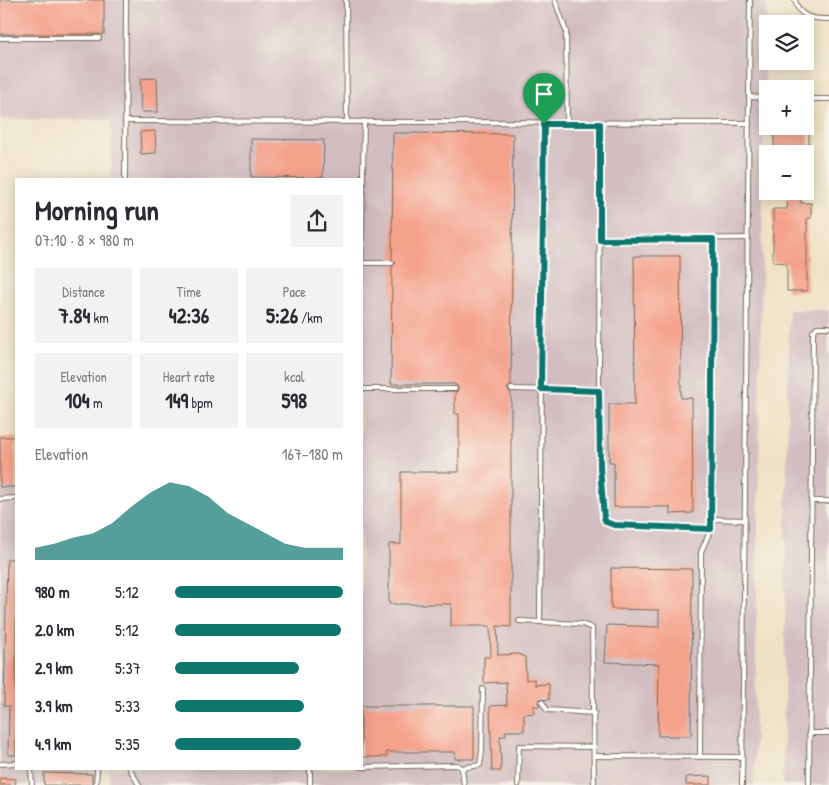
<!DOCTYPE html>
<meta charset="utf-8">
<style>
:root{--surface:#fff;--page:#f2f2f3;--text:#2b2b33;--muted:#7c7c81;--accent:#0f766e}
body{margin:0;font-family:"Patrick Hand",sans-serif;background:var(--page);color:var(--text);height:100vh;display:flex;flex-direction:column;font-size:19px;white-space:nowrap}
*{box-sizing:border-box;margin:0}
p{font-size:16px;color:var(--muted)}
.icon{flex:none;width:28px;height:28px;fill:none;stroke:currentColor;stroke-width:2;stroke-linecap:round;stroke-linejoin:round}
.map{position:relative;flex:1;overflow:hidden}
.panel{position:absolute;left:15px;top:178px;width:348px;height:592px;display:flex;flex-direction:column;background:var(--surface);border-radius:0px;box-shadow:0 2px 12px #0003}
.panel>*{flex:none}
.fabs{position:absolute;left:759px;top:15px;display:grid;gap:10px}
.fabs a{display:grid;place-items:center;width:55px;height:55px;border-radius:0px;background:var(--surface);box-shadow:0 2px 12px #0003;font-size:25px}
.pin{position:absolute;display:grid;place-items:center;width:42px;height:42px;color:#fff;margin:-51px -21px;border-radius:50% 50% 50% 0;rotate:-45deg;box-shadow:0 0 5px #0007}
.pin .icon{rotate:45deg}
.round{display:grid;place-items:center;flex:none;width:52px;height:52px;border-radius:0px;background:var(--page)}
.head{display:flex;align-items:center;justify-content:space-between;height:85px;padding:0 20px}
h1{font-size:28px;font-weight:700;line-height:38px}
.figures{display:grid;grid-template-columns:repeat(3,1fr);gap:8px;height:85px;padding:5px 20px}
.figures div{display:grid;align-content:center;border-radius:0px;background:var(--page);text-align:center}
.figures b{font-size:21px;font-weight:700}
.figures small{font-size:14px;font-weight:400}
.figures p{font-size:14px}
.chart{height:140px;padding:10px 20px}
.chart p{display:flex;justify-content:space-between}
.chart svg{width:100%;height:90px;margin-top:5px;fill:var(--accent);opacity:.7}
ul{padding:0 20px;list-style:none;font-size:16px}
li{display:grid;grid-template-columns:80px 60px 1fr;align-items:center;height:38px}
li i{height:12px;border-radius:6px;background:var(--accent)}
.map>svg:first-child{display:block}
</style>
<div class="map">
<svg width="829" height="785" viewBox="0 0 829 785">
<rect width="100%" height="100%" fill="#f7f3e8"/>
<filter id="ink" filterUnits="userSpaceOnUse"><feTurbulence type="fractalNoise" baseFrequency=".02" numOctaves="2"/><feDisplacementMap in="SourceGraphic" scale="10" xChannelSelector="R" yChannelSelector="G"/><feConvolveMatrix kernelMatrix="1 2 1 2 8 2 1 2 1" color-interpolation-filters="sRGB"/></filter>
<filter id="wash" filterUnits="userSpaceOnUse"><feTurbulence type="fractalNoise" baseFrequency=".0096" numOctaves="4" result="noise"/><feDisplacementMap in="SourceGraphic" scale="20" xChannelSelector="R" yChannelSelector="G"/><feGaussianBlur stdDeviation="1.12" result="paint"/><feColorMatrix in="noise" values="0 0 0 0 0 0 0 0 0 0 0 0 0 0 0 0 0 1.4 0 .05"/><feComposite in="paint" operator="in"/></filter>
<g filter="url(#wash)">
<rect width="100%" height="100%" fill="#efe2c4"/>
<g fill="#d2bec1">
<path d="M0 0H766L754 785H109V769H361V179H111V120L0 119Z"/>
<path d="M789 310H829V785H783Z"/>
<path d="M0 442H16V769H98V785H0Z"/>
</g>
<g id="blocks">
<g fill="#f5a28c">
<rect x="0" y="0" width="104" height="34"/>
<path d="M157 78 158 112H141L140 79Z"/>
<path d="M788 126 809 128V154H774V133H788Z"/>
<path d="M155 131 156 153 141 154 140 132Z"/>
<path d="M393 133 513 134 511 385 507 389 511 393V627L497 626 498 655 518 654 525 657 526 680 535 679V685L549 684V700L540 699 538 702 540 706H533L534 713 524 714V731H505L506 736H500L501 771H492L490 706 507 705 506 682 484 683V657H491L490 626H451V604H389V544H401V472H459V414H455V393L458 390V387L455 384H391L392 267 396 263 392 259Z"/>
<path d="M251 139 324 140 323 178 251 177Z"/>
<path d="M788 191H801V203H811V218H807V291H787V263L773 262V209H787Z"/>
<path d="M634 256H680L681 398H692L693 513 670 514V507H614V462H609V404H635Z"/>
<rect x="0" y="437" width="16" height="50"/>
<path d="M7 559H16V755H8L9 706H4Z"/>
<path d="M611 568 692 569 691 736H658L659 664 605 662 607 625 659 627V610L611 609Z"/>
<path d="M361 706H474V759H455V752H387V757H361Z"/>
<path d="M44 773 92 774V785H44Z"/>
<path d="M711 776V785H686V777Z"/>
<path d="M0 778 16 779 15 785H0Z"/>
</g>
</g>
</g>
<g filter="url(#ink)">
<use href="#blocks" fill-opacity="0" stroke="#7a6a58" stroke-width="1"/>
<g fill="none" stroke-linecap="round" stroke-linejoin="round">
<defs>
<g id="service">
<path d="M346 0 347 121"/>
<path d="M555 0 566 31 567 124"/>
<path d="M795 0C799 18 813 19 829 19"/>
<path d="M0 38H99"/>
<path d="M749 97 768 98"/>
<path d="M805 99H829"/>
<path d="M125 121 749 123"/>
<path d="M600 124 599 391 600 467 604 519 606 522 614 525 711 529"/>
<path d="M125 179 126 0"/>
<path d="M600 240 748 238"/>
<path d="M361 263H392"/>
<path d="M361 280 364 121"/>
<path d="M361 389H455"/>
<path d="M511 389 599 391"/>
<path d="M0 499 16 498"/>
<path d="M811 501H829"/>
<path d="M711 519 743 520"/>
<path d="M519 621 582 624 592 628 594 785"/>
<path d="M540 622 544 124"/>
<path d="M542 702 547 710 594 713"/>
<path d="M809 733H829"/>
<path d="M594 756 742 757"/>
<path d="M700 757 701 552 711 529 713 239"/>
<path d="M0 764 16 763"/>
<path d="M361 767 457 765 462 768 480 765 482 751 483 689"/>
<path d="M462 768 464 785"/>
<path d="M31 769 32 785"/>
<path d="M130 769 139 785"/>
<path d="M96 785 97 769"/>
<path d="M310 785V769"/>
<path d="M518 785 519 746 594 747"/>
<path d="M742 785 750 0"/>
<path d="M809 785 813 332 817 327H829"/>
</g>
</defs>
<use href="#service" stroke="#7a6a58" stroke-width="6"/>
<use href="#service" stroke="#fff" stroke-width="4"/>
</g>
</g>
<g fill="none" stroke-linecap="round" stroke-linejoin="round" filter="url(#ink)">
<defs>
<path id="route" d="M544 124H600V240L713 239 711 529 614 525 606 522 604 518 600 467 599 391 541 389Z"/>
</defs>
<use href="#route" stroke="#fff" stroke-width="10"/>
<use href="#route" stroke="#0f766e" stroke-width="6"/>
</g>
</svg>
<div class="fabs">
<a><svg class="icon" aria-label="layers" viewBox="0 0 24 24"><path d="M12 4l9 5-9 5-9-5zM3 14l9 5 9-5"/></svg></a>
<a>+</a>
<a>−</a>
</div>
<div class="pin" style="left:544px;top:124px;background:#1e9e55"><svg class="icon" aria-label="arrive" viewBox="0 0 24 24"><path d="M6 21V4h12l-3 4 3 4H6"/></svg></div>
<section class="panel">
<div class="head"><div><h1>Morning run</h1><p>07:10 · 8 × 980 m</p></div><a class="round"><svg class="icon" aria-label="share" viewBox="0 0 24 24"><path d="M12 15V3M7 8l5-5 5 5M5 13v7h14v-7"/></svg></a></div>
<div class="figures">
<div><p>Distance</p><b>7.84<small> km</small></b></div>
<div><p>Time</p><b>42:36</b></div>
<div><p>Pace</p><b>5:26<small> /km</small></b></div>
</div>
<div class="figures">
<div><p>Elevation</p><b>104<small> m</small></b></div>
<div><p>Heart rate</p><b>149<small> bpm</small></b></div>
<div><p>kcal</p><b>598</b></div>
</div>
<div class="chart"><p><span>Elevation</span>167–180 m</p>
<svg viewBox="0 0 160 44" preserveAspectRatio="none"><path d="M0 44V38L10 36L20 33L30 31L40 26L50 18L60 11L70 6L80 8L90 13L100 21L110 26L120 31L130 36L140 38L150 38L160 38V44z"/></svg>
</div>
<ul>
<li><b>980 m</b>5:12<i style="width:100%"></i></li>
<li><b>2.0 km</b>5:12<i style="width:99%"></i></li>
<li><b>2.9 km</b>5:37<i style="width:74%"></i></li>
<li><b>3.9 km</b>5:33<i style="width:77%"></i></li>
<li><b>4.9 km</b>5:35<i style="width:75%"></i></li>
</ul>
</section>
</div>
